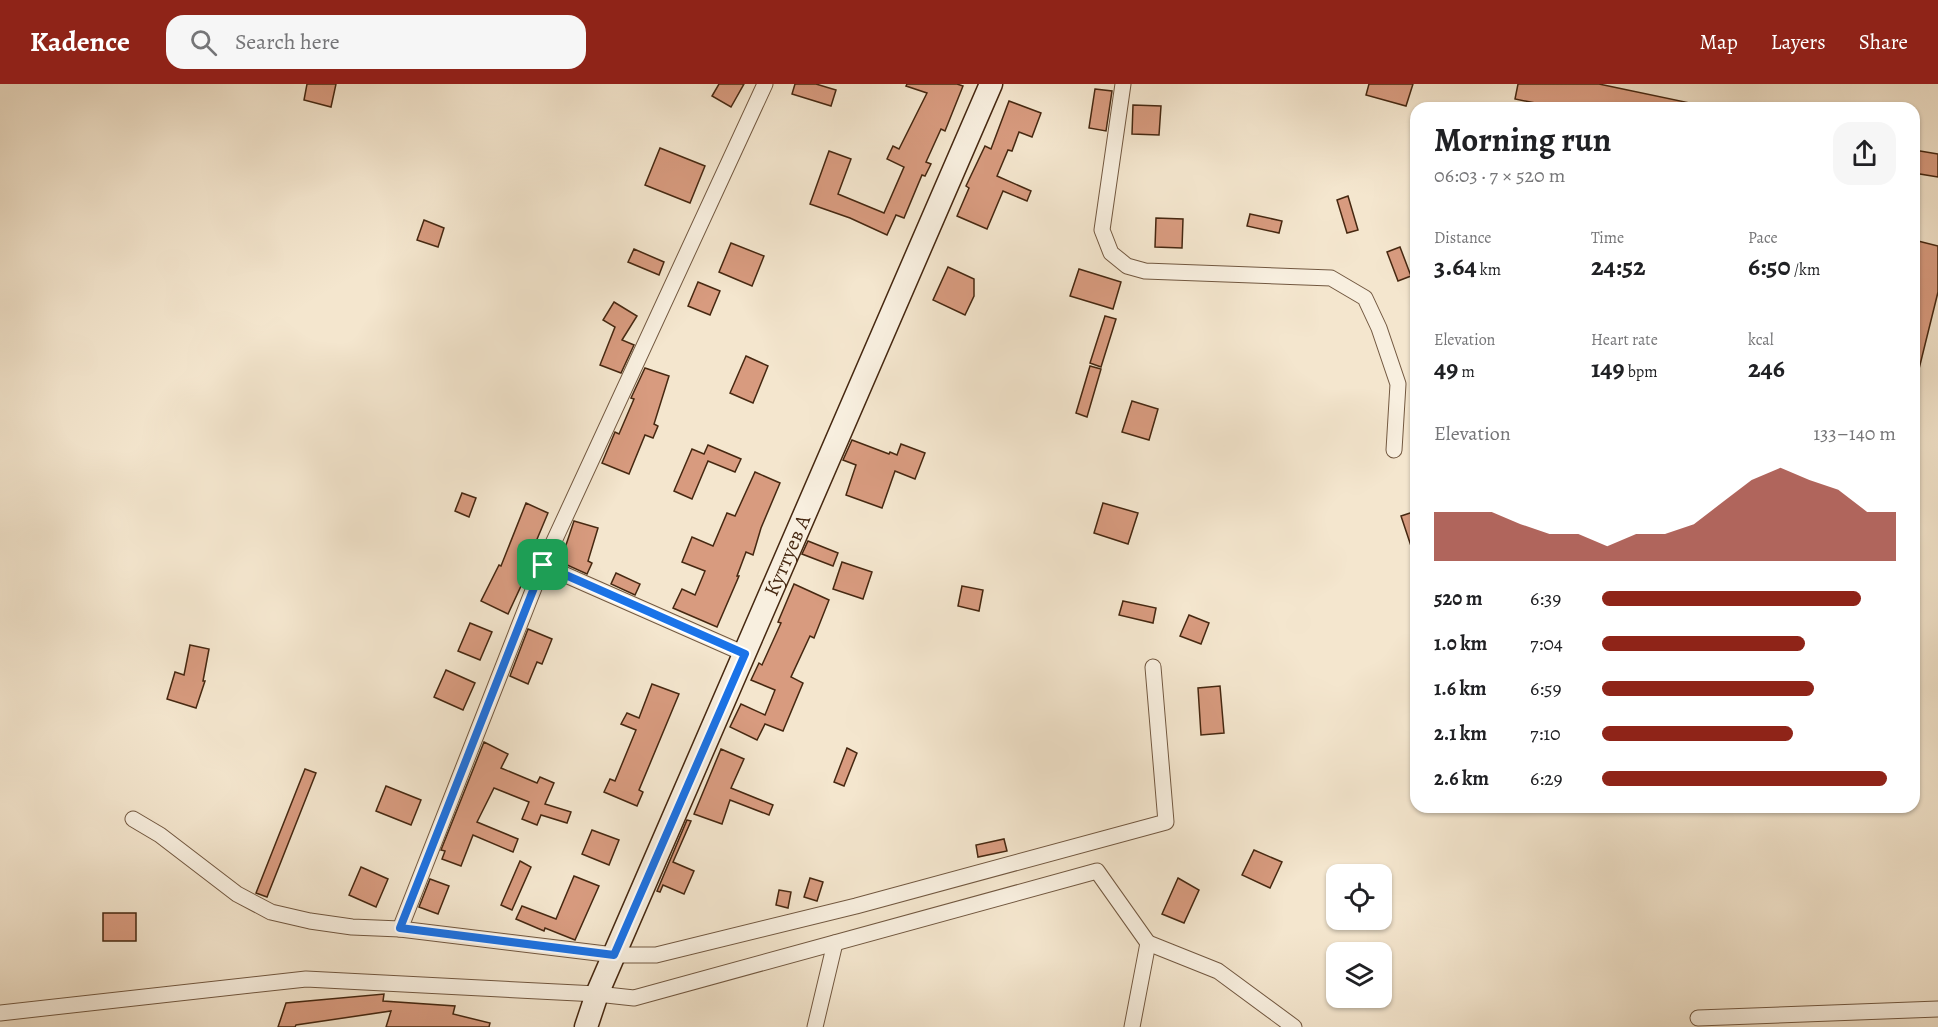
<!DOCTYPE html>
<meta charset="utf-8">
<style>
:root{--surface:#fff;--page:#f6f6f6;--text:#202124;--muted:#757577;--accent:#8f2418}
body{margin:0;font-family:Alegreya,serif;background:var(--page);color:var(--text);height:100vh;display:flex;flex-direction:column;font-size:22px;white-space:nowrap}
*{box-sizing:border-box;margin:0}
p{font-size:20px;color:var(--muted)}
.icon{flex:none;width:33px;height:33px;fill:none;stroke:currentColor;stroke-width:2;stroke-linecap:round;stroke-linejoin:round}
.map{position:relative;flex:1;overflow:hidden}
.side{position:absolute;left:1410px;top:18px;width:510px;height:711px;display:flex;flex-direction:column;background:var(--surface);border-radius:18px;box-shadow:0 2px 4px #0004}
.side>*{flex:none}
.buttons{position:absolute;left:1326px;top:780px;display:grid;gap:12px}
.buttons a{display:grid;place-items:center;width:66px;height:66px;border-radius:12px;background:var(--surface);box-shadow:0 2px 4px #0004;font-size:30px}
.pin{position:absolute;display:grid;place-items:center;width:51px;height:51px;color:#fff;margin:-26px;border-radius:12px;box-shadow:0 3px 9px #0006}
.round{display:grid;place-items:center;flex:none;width:63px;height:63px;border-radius:18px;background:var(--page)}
.overview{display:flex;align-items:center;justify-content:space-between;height:102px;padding:0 24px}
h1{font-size:33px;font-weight:700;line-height:45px}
.metrics{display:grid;grid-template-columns:repeat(3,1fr);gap:9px;height:102px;padding:6px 24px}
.metrics div{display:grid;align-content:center}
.metrics b{font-size:26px;font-weight:700}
.metrics small{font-size:16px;font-weight:400}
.metrics p{font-size:16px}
.chart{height:168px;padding:12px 24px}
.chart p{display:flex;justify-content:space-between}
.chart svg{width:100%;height:108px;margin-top:6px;fill:var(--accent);opacity:.7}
ul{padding:0 24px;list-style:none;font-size:20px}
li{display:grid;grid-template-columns:96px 72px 1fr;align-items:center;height:45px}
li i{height:15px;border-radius:8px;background:var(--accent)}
header{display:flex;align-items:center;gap:36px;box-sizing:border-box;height:84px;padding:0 30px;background:var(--accent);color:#fff}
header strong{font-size:28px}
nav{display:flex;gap:33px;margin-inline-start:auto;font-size:21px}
.search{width:420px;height:54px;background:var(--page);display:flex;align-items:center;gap:15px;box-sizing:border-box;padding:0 21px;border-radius:18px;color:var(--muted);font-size:22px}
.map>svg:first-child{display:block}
</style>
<header>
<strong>Kadence</strong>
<div class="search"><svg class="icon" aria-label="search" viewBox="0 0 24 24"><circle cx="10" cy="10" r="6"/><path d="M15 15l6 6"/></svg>Search here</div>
<nav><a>Map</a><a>Layers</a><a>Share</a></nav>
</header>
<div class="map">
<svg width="1938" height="943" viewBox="0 0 1938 943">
<rect width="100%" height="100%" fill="#f4e6ce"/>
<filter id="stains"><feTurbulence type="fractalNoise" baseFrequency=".00333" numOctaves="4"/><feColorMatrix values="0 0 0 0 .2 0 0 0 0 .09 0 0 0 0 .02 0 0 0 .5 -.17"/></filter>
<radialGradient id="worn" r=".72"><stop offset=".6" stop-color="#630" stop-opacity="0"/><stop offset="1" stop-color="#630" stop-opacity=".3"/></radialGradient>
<g fill="#d89b7f" stroke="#462811" stroke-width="1.5">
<path d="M307 0H336L331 23 304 16Z"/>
<path d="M719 0H744L731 23 712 12Z"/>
<path d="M795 0H816L836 6 831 22 792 10Z"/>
<path d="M907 0H957L963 2 945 47 941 45 926 78 931 80 925 92 922 91 904 134 896 131 887 151 850 134 810 120 829 67 851 75 838 110 884 129 904 83 887 75 893 62 899 65 927 9 906 2Z"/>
<path d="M1369 0H1413L1406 22 1366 11Z"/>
<path d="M1518 0H1599L1690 19V24H1561L1515 15Z"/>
<path d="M1095 5 1112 7 1106 47 1089 44Z"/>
<path d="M1009 17 1041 29 1032 53 1019 48 1012 67 1008 66 997 92 1031 107 1027 117 1003 107 987 145 957 132 969 104 966 102 985 62 991 65Z"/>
<path d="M1133 21 1161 22 1159 51 1132 50Z"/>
<path d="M660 64 705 82 690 119 645 101Z"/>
<path d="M1914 66 1938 70V93L1914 89Z"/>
<path d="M1348 112 1358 146 1347 149 1337 116Z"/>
<path d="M1250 130 1282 137 1279 149 1247 142Z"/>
<path d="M1156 134 1183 135 1182 164 1155 163Z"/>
<path d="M424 136 444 144 438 163 417 156Z"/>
<path d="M1914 156 1938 162V208L1918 289H1914Z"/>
<path d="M731 159 764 172 752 202 719 188Z"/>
<path d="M1400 163 1411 192 1398 197 1387 168Z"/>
<path d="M634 165 664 178 659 191 628 178Z"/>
<path d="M948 183 974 195V212L965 231 933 216Z"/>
<path d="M1079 185 1121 198 1113 225 1070 212Z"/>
<path d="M698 198 720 207 710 231 688 222Z"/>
<path d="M614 218 637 232 622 256 634 261 621 289 600 281 615 243 603 236Z"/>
<path d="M1105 232 1116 235 1101 283 1090 279Z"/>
<path d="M746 272 768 282 753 319 730 309Z"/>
<path d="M1090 282 1101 285 1087 333 1076 329Z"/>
<path d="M645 284 669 292 654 340 658 342 653 354 645 351 629 390 602 379 615 348 619 350 634 315 631 314Z"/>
<path d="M1132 317 1158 325 1149 356 1122 348Z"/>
<path d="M852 356 889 370 890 368 897 371 901 360 925 369 915 395 895 387 882 424 846 411 856 381 843 376Z"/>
<path d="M708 361 741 375 735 388 708 377 692 415 674 407 692 365 704 370Z"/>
<path d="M755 388 780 399 761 444 753 471 746 468 737 492H739L717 543 673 524 682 505 695 511 705 487 682 478 692 453 713 462 727 429 735 432Z"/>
<path d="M462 409 476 414 469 433 455 427Z"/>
<path d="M526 419 548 429 530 472 534 474 508 530 481 517 499 481 501 482Z"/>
<path d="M1103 419 1138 429 1128 460 1094 449Z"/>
<path d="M1416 427V471H1414L1401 432Z"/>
<path d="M574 437 598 444 588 477 592 479 587 490 556 476 561 466 564 467Z"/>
<path d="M808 457 838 469 833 482 802 470Z"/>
<path d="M842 478 872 488 863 515 833 505Z"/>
<path d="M616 489 640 500 635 511 611 500Z"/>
<path d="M794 500 829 516 814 554 810 552 791 593 803 599 783 647 765 640 757 656 730 643 741 620 765 631 775 606 751 596 759 579 762 581 781 539 778 538Z"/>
<path d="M962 502 983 506 979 527 958 522Z"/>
<path d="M1123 517 1156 524 1153 539 1119 531Z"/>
<path d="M1189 531 1209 539 1201 560 1180 552Z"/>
<path d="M470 539 492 548 480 576 458 567Z"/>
<path d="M528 545 552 555 542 580 537 578 528 600 510 592Z"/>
<path d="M190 561 209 565 203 597H205L196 624 167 615 175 588 184 591Z"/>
<path d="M446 586 475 599 463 626 434 613Z"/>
<path d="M652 600 679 610 639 706 643 708 637 722 604 708 610 695 615 697 636 646 621 640 627 629 639 634Z"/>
<path d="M1220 602 1224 649 1201 651 1198 604Z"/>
<path d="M484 658 508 670 501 684 537 699 540 693 554 699 545 720 571 728 567 739 541 731 537 741 522 735 529 718 494 704 477 738 518 755 513 768 473 751 461 782 442 775 445 767 441 766Z"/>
<path d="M847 664 857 669 844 702 834 698Z"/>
<path d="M721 665 744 675 731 704 773 721 769 731 730 716 722 740 694 730Z"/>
<path d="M305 685 316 689 267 813 256 809Z"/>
<path d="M386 702 421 716 411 741 376 727Z"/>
<path d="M687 736 691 737 673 778 694 787 684 810 663 801 660 808 657 807Z"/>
<path d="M592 746 619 756 609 781 582 770Z"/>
<path d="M1004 755 1007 767 978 773 976 761Z"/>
<path d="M1254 766 1282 778 1270 804 1242 791Z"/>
<path d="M520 777 531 783 512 826 501 821Z"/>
<path d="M361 783 388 795 376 823 349 811Z"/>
<path d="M574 792 599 802 575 856 545 844 544 847 516 835 522 822 556 835Z"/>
<path d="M810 794 823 798 817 817 804 813Z"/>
<path d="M1178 794 1199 806 1184 839 1162 830Z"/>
<path d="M430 795 449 802 438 830 419 823Z"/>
<path d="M779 806 791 808 788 824 776 821Z"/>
<rect x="103" y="829" width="33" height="28"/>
<path d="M384 910 383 917 455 922 453 930 490 939 489 943H386L391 927 296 941 295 943H278L286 919Z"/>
</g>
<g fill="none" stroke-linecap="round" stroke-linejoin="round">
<defs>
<g id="street">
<path d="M1123 0 1102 146 1111 169 1127 182 1145 187 1331 194 1365 214 1379 244 1398 300 1394 366"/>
<path d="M543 481 765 0"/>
<path d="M133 735 160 751 237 810 271 828 310 837 352 843 400 845 614 871H656L856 822 1166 738 1153 583"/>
<path d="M400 845 543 481 745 570"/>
<path d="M1148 859 1218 887 1294 943"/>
<path d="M0 929 306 895 597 910 634 914 1097 787 1148 859 1132 943"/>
<path d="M1698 934 1938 925"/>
<path d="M815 943 835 859"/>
</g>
<g id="secondary">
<path id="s1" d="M586 943 597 910 991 0"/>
</g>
</defs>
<use href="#street" stroke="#725840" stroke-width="17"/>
<use href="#secondary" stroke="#462811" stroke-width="25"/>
<use href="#street" stroke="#f8efdf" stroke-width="15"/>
<use href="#secondary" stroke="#f8efdf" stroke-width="22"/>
</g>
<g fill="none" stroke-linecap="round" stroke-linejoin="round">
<defs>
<path id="route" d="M543 481 745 570 614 871 400 844Z"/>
</defs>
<use href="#route" stroke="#fff" stroke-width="12"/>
<use href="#route" stroke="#1a73e8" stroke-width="8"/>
</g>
<g text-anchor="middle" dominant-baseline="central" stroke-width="6" stroke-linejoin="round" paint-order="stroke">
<g font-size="21" fill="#462811" stroke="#f8efdf">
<text stroke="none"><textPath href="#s1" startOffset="513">Куттуев А</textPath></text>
</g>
</g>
<rect width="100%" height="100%" filter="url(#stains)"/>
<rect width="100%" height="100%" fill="url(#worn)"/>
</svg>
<div class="buttons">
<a><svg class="icon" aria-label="locate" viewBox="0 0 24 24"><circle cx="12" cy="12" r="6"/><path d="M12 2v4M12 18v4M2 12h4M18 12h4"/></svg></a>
<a><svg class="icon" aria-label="layers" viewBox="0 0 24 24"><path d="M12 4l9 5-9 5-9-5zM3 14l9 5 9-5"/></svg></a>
</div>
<div class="pin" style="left:543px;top:481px;background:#1e9e55"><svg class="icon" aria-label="arrive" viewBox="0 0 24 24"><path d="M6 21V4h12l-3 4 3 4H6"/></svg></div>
<section class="side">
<div class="overview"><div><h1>Morning run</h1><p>06:03 · 7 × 520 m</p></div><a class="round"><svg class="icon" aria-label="share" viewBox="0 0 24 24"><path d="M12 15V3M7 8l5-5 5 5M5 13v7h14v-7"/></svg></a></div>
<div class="metrics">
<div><p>Distance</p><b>3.64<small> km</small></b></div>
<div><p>Time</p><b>24:52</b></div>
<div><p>Pace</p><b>6:50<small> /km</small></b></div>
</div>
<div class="metrics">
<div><p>Elevation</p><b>49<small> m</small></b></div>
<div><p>Heart rate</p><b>149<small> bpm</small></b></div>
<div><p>kcal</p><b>246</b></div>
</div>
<div class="chart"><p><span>Elevation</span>133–140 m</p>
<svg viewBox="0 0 160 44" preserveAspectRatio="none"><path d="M0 44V24L10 24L20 24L30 29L40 33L50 33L60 38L70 33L80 33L90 29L100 20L110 11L120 6L130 11L140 15L150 24L160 24V44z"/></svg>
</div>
<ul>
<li><b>520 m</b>6:39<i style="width:88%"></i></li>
<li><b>1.0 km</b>7:04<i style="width:69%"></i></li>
<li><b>1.6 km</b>6:59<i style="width:72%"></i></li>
<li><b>2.1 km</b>7:10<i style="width:65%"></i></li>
<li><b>2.6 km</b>6:29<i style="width:97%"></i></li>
</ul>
</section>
</div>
